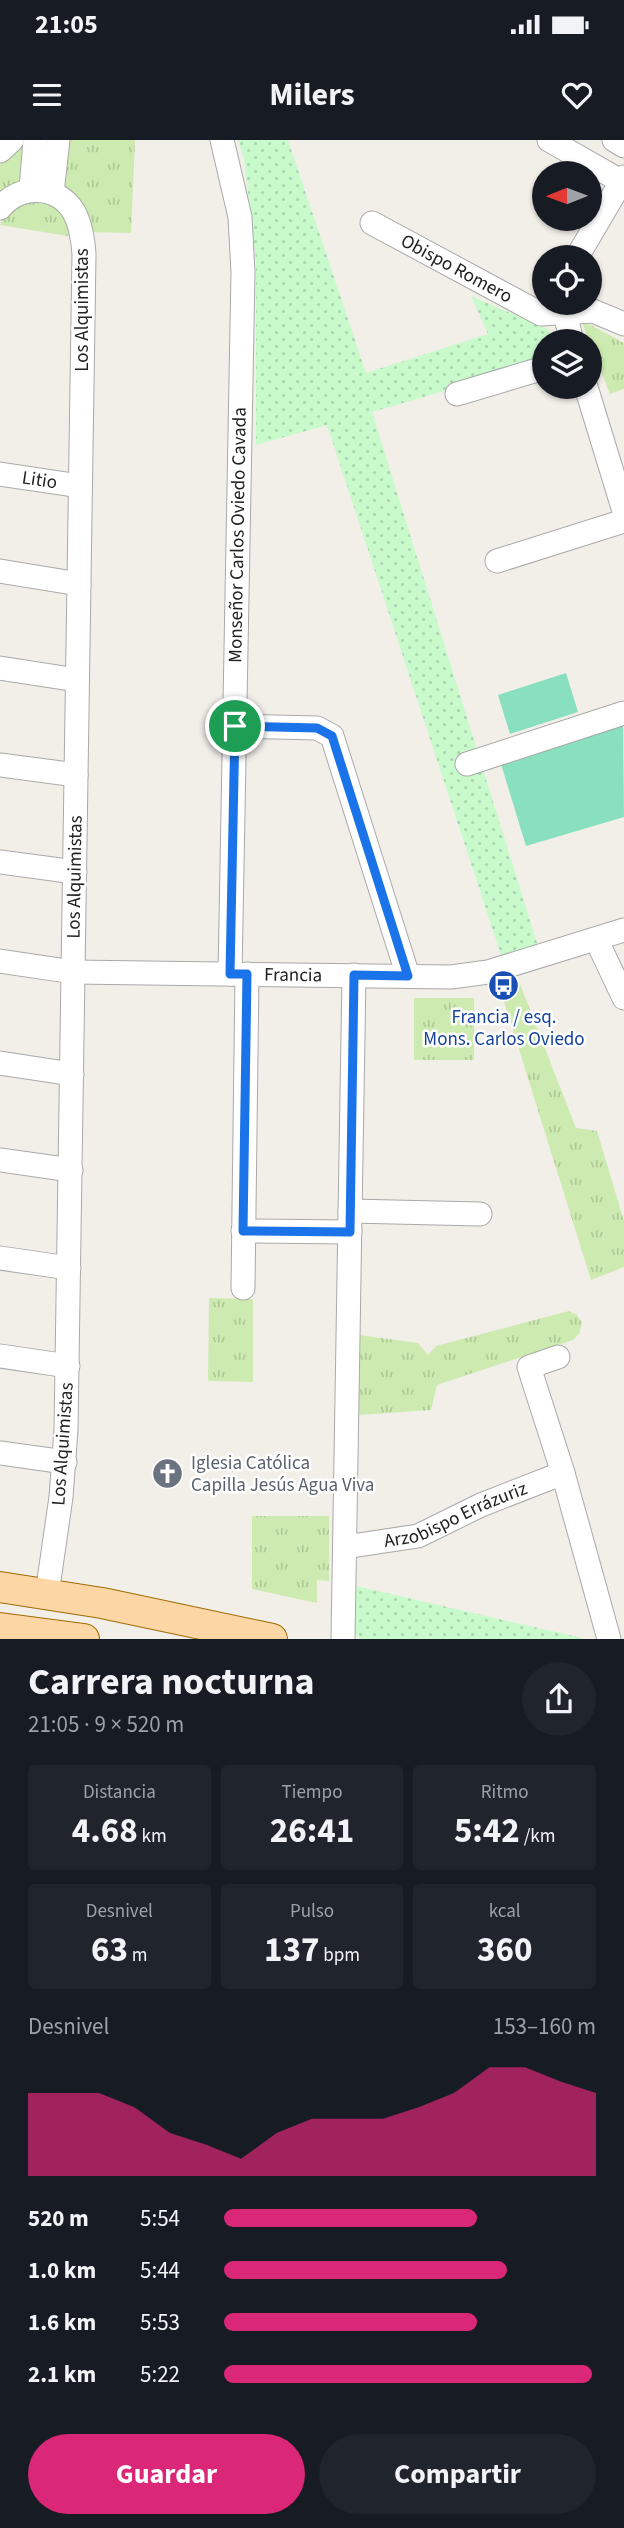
<!DOCTYPE html>
<html lang="es">
<meta charset="utf-8">
<style>
:root{--surface:#171b24;--page:#20242c;--text:#f1f3f6;--muted:#9ea1a6;--accent:#db2777}
body{margin:0;font-family:"Source Sans 3",sans-serif;background:var(--page);color:var(--text);height:100vh;display:flex;flex-direction:column;font-size:26px;white-space:nowrap}
*{box-sizing:border-box;margin:0}
p{font-size:23px;color:var(--muted)}
.icon{flex:none;width:38px;height:38px;fill:none;stroke:currentColor;stroke-width:2;stroke-linecap:round;stroke-linejoin:round}
.map{position:relative;height:1499px;overflow:hidden}
.drawer{display:flex;flex-direction:column;background:var(--surface);flex:1}
.drawer>*{flex:none}
.needle{width:46px;rotate:269deg}
.fabs{position:absolute;left:532px;top:21px;display:grid;gap:14px}
.fabs a{display:grid;place-items:center;width:70px;height:70px;border-radius:50%;background:var(--surface);box-shadow:0 2px 5px #0004;font-size:35px}
.pin{position:absolute;display:grid;place-items:center;width:60px;height:60px;color:#fff;margin:-30px;border:4px solid #fff;border-radius:50%;box-shadow:0 2px 7px #0007}
.round{display:grid;place-items:center;flex:none;width:74px;height:74px;border-radius:37px;background:var(--page)}
.head{display:flex;align-items:center;justify-content:space-between;height:119px;padding:0 28px}
h1{font-size:38px;font-weight:700;line-height:52px}
.stats{display:grid;grid-template-columns:repeat(3,1fr);gap:10px;height:119px;padding:7px 28px}
.stats div{display:grid;align-content:center;border-radius:7px;background:var(--page);text-align:center}
.stats b{font-size:35px;font-weight:700}
.stats small{font-size:19px;font-weight:400}
.stats p{font-size:19px}
.chart{height:196px;padding:14px 28px}
.chart p{display:flex;justify-content:space-between}
.chart svg{width:100%;height:126px;margin-top:7px;fill:var(--accent);opacity:.7}
.primary-button{display:flex;gap:14px;margin-top:auto;padding:14px 28px}
.primary-button a{flex:1;height:80px;border-radius:42px;background:var(--accent);color:#fff;font-size:28px;font-weight:700;line-height:80px;text-align:center}
.primary-button a+a{background:var(--page);color:var(--text)}
ul{padding:0 28px;list-style:none;font-size:23px}
li{display:grid;grid-template-columns:112px 84px 1fr;align-items:center;height:52px}
li i{height:18px;border-radius:9px;background:var(--accent)}
.status{display:flex;justify-content:space-between;align-items:center;height:49px;padding:0 35px;background:var(--surface);direction:ltr}
.status svg{height:19px;fill:currentColor}
header{display:flex;justify-content:space-between;align-items:center;height:91px;padding:0 28px;background:var(--surface);font-size:32px;font-weight:700}
.map>svg:first-child{display:block}
</style>
<div class="status"><b>21:05</b><svg viewBox="0 0 49 12"><path d="M0 12V9h3v3zM5 12V6h3v6zM10 12V3h3v9zM15 12V0h3v12zM26 1h20v11H26zM47 4h2v5h-2z"/></svg></div>
<header><svg class="icon" aria-label="menu" viewBox="0 0 24 24"><path d="M4 6h16M4 12h16M4 18h16"/></svg>Milers<svg class="icon" aria-label="heart" viewBox="0 0 24 24"><path d="M12 20l-8-8c-3-5 5-10 8-4 3-6 11-1 8 4z"/></svg></header>
<div class="map">
<svg width="624" height="1499" viewBox="0 0 624 1499">
<defs>
<pattern id="grass-tufts" width="24" height="20" patternUnits="userSpaceOnUse" patternTransform="scale(1.75)"><rect width="24" height="20" fill="#cdebb0"/><path d="M3 7l-1-3M5 7V3M7 7l1-3M15 17l-1-3M17 17v-4M19 17l1-3" fill="none" stroke="#b0c997"/></pattern>
<pattern id="park-dots" width="8" height="8" patternUnits="userSpaceOnUse" patternTransform="scale(1.75)"><rect width="8" height="8" fill="#c8facc"/><path d="M2 2h.1M6 6h.1" fill="none" stroke="#acd6af" stroke-width="1.8" stroke-linecap="round"/></pattern>
</defs>
<rect width="100%" height="100%" fill="#f2efe9"/>
<g fill="url(#grass-tufts)">
<path d="M70 0H135L131 93 89 92 65 50Z"/>
<path d="M17 7 24 9V45L0 61V22Z"/>
<path d="M37 59C60 67 68 73 74 97L0 85 7 69Z"/>
<path d="M581 180 624 203V249L610 254Z"/>
<path d="M520 844 576 988 597 991 624 1081V1127L591 1140 501 852Z"/>
<rect x="414" y="858" width="60" height="62"/>
<path d="M209 1158 253 1159V1242L208 1241Z"/>
<path d="M569 1171 577 1175 582 1183 579 1194 573 1200 437 1245 431 1270 359 1275V1195L418 1203 428 1215 436 1206Z"/>
<path d="M252 1376H329V1441L317 1440V1463L252 1449Z"/>
</g>
<g fill="url(#park-dots)">
<path d="M238 0H288L366 233 488 194 471 156 548 189 555 201H544V222L372 272 538 806 502 818 327 285 256 305V120L244 19Z"/>
<path d="M356 1446 582 1498V1499H360L355 1494Z"/>
</g>
<g fill="#88e0be">
<path d="M566 533 578 572 510 594 498 555Z"/>
<path d="M623 586 624 677 526 706 501 624Z"/>
</g>
<g fill="none" stroke-linecap="round" stroke-linejoin="round">
<defs>
<g id="minor">
<path d="M222 0 240 77 243 132 230 834"/>
<path d="M549 0 624 43"/>
<path d="M614 0 624 6"/>
<path d="M0 11 12 0"/>
<path d="M31 50 35 0"/>
<path d="M52 53 58 0"/>
<path d="M0 68C20 44 57 44 74 72 81 85 83 100 84 114L66 1290 61 1357 47 1454"/>
<path id="s1" d="M372 83 541 174 593 171 624 184"/>
<path d="M577 117 624 37"/>
<path d="M562 163 572 201"/>
<path d="M586 247 624 371"/>
<path d="M457 254 544 228"/>
<path id="s2" d="M0 334 80 346"/>
<path d="M497 421 624 381"/>
<path d="M0 431 79 444"/>
<path d="M0 528 77 540"/>
<path d="M235 586 317 588 332 596 408 836"/>
<path d="M467 624 624 573"/>
<path d="M0 625 76 635"/>
<path d="M0 722 75 732"/>
<path d="M596 799 624 858"/>
<path id="s3" d="M0 821 74 832 451 837 488 832 624 790"/>
<path d="M0 923 72 934"/>
<path d="M0 1020 71 1030"/>
<path d="M350 1071 480 1074"/>
<path d="M243 1091 350 1092"/>
<path d="M0 1118 69 1128"/>
<path d="M243 1148 247 834"/>
<path d="M0 1216 68 1226"/>
<path d="M558 1217 529 1227 563 1333 609 1499"/>
<path d="M0 1313 65 1322"/>
<path id="s4" d="M345 1407 418 1396 481 1365 563 1333"/>
<path d="M343 1499 354 835"/>
</g>
<g id="major">
<path d="M0 1447 102 1463 272 1499"/>
<path d="M0 1488 84 1499"/>
</g>
</defs>
<use href="#minor" stroke="#a9a9a9" stroke-width="25"/>
<use href="#major" stroke="#a06b00" stroke-width="32"/>
<use href="#minor" stroke="#fff" stroke-width="23"/>
<use href="#major" stroke="#fcd6a4" stroke-width="30"/>
</g>
<g fill="none" stroke-linecap="round" stroke-linejoin="round">
<defs>
<path id="route" d="M235 586 317 588 332 596 408 836 354 835 350 1092 243 1091 247 834H230Z"/>
</defs>
<use href="#route" stroke="#fff" stroke-width="14"/>
<use href="#route" stroke="#1a73e8" stroke-width="9"/>
</g>
<defs>
<symbol id="bus-disc" viewBox="-11 -11 22 22"><circle r="9.5" fill="#1a4fb4" stroke="#fff"/><path d="M-5-6H5V4H4V6H2V4H-2V6H-4V4H-5ZM-3.5-4V0h7V-4ZM-3.5 1.2v1.5H-2V1.2ZM2 1.2v1.5H3.5V1.2Z" fill="#fff"/></symbol>
<symbol id="church-disc" viewBox="-11 -11 22 22"><circle r="9.5" fill="#6b7280" stroke="#fff"/><path d="M-1.2-6h2.4v3.5h3.3v2.4h-3.3V6h-2.4V-.1h-3.3v-2.4h3.3Z" fill="#fff"/></symbol>
</defs>
<g fill-rule="evenodd">
<use href="#bus-disc" x="486" y="828" width="35" height="35"/>
<use href="#church-disc" x="150" y="1316" width="35" height="35"/>
</g>
<g text-anchor="middle" dominant-baseline="central" stroke-width="5" stroke-linejoin="round" paint-order="stroke">
<g font-size="19" fill="#222" stroke="#fff">
<text stroke="none"><textPath href="#s1" startOffset="96">Obispo Romero</textPath></text>
<text transform="translate(82 170) rotate(-90)">Los Alquimistas</text>
<text stroke="none"><textPath href="#s2" startOffset="40">Litio</textPath></text>
<text transform="translate(238 395) rotate(-89)">Monseñor Carlos Oviedo Cavada</text>
<text transform="translate(75 737) rotate(-89)">Los Alquimistas</text>
<text stroke="none"><textPath href="#s3" startOffset="294">Francia</textPath></text>
<text transform="translate(63 1304) rotate(-86)">Los Alquimistas</text>
<text stroke="none"><textPath href="#s4" startOffset="116">Arzobispo Errázuriz</textPath></text>
</g>
<g font-size="19" fill="#164399" stroke="#fff">
<text x="504" y="877">Francia / esq.<tspan x="504" dy="22">Mons. Carlos Oviedo</tspan></text>
</g>
<g font-size="19" fill="#5b616d" stroke="#fff" text-anchor="start">
<text x="191" y="1323">Iglesia Católica<tspan x="191" dy="22">Capilla Jesús Agua Viva</tspan></text>
</g>
</g>
</svg>
<div class="fabs">
<a><svg class="needle" viewBox="-14 -14 28 28"><path d="M0-13l5 13h-10z" fill="#e53935"/><path d="M0 13l5-13h-10z" fill="#9ea1a6"/></svg></a>
<a><svg class="icon" aria-label="locate" viewBox="0 0 24 24"><circle cx="12" cy="12" r="6"/><path d="M12 2v4M12 18v4M2 12h4M18 12h4"/></svg></a>
<a><svg class="icon" aria-label="layers" viewBox="0 0 24 24"><path d="M12 4l9 5-9 5-9-5zM3 14l9 5 9-5"/></svg></a>
</div>
<div class="pin" style="left:235px;top:586px;background:#1e9e55"><svg class="icon" aria-label="arrive" viewBox="0 0 24 24"><path d="M6 21V4h12l-3 4 3 4H6"/></svg></div>
</div>
<section class="drawer">
<div class="head"><div><h1>Carrera nocturna</h1><p>21:05 · 9 × 520 m</p></div><a class="round"><svg class="icon" aria-label="share" viewBox="0 0 24 24"><path d="M12 15V3M7 8l5-5 5 5M5 13v7h14v-7"/></svg></a></div>
<div class="stats">
<div><p>Distancia</p><b>4.68<small> km</small></b></div>
<div><p>Tiempo</p><b>26:41</b></div>
<div><p>Ritmo</p><b>5:42<small> /km</small></b></div>
</div>
<div class="stats">
<div><p>Desnivel</p><b>63<small> m</small></b></div>
<div><p>Pulso</p><b>137<small> bpm</small></b></div>
<div><p>kcal</p><b>360</b></div>
</div>
<div class="chart"><p><span>Desnivel</span>153–160 m</p>
<svg viewBox="0 0 160 44" preserveAspectRatio="none"><path d="M0 44V15L10 15L20 15L30 20L40 29L50 33L60 38L70 29L80 24L90 24L100 24L110 20L120 15L130 6L140 6L150 11L160 15V44z"/></svg>
</div>
<ul>
<li><b>520 m</b>5:54<i style="width:68%"></i></li>
<li><b>1.0 km</b>5:44<i style="width:76%"></i></li>
<li><b>1.6 km</b>5:53<i style="width:68%"></i></li>
<li><b>2.1 km</b>5:22<i style="width:99%"></i></li>
</ul>
<div class="primary-button"><a>Guardar</a><a>Compartir</a></div>
</section>
